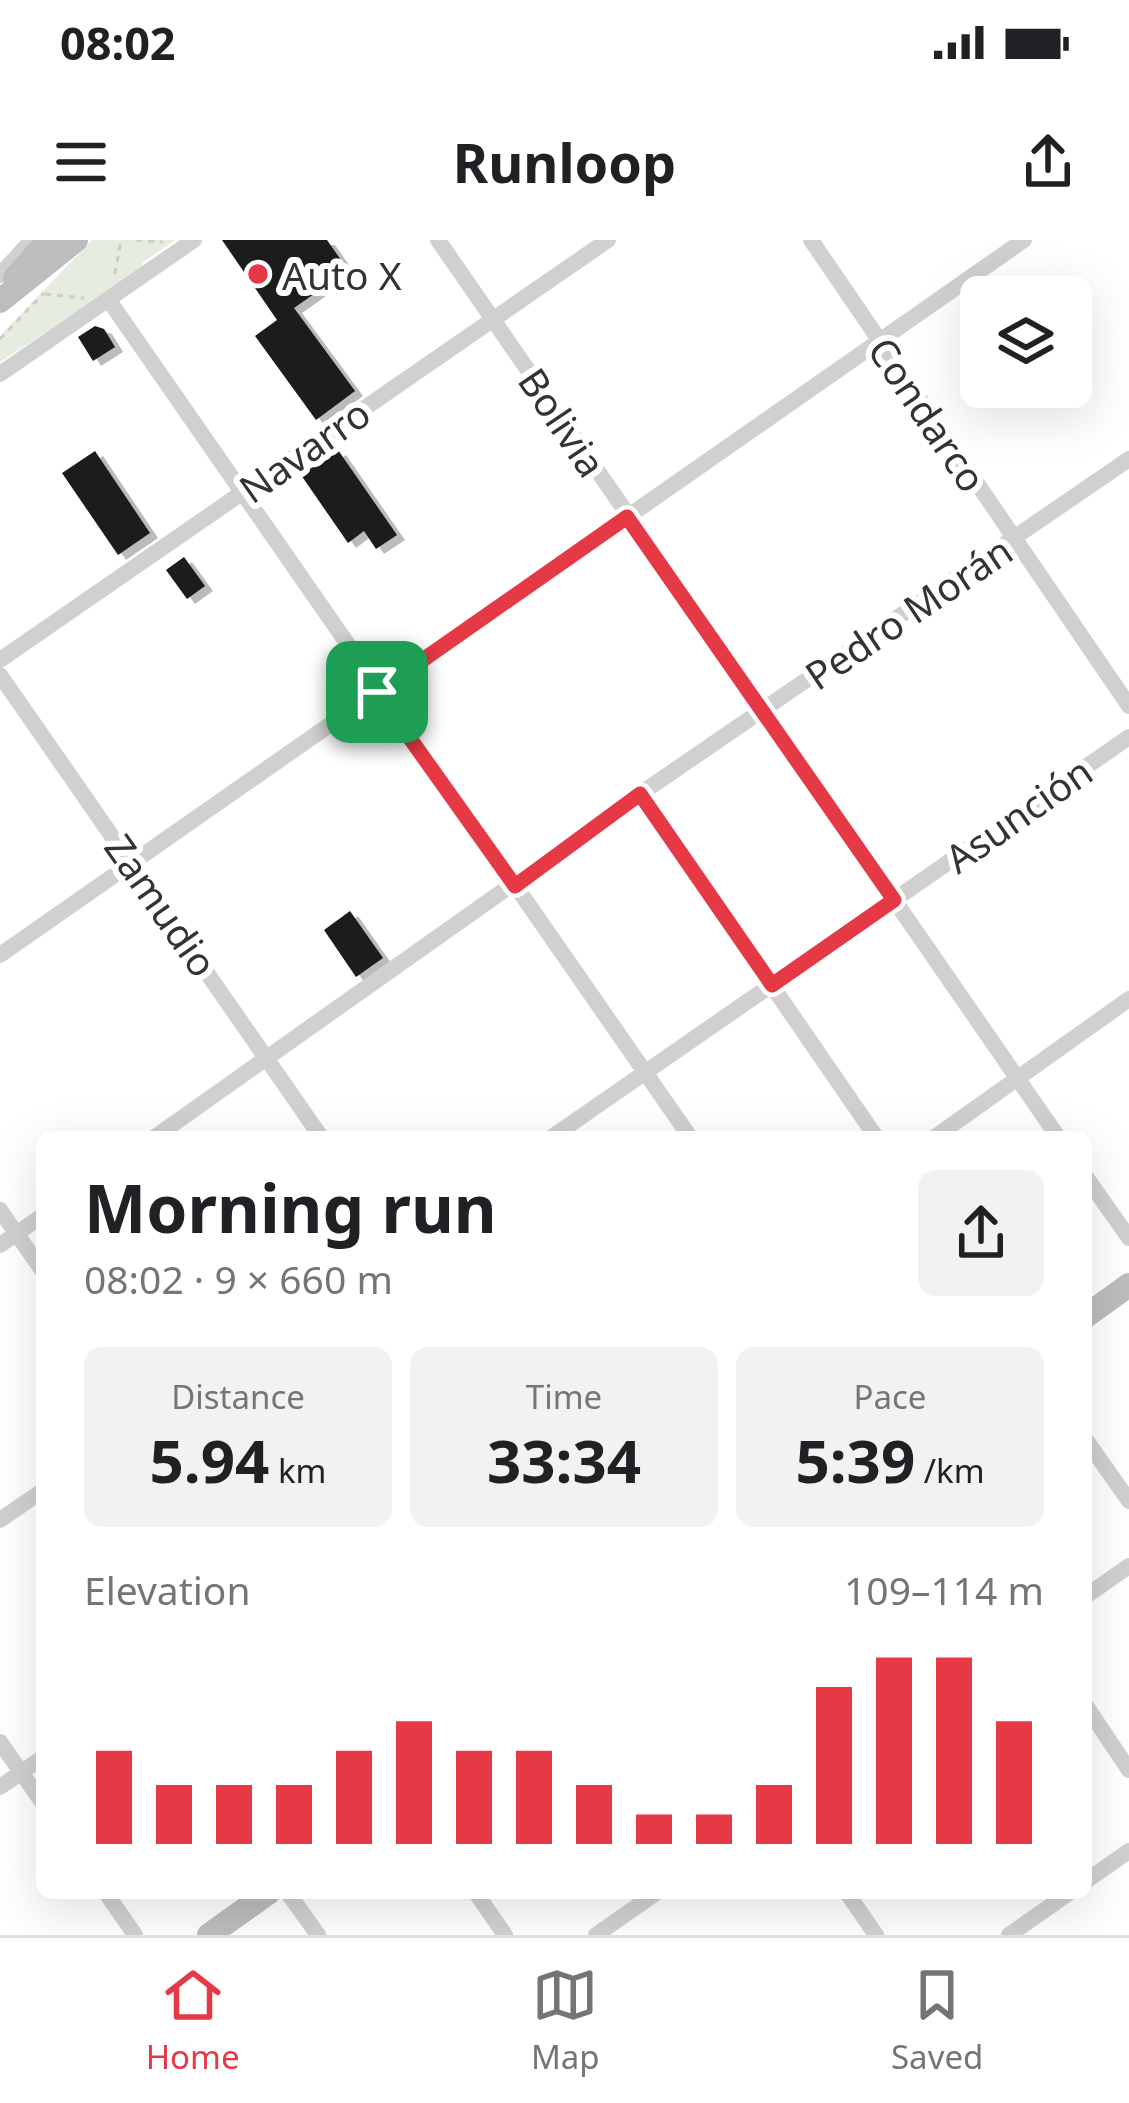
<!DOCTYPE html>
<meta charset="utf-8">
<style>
:root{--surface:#fff;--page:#f2f2f2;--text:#202124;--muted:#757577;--line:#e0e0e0;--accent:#e63946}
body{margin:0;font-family:"Noto Sans",sans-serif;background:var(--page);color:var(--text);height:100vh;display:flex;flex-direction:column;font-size:45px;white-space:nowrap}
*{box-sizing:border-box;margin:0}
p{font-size:39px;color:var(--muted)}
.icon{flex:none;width:66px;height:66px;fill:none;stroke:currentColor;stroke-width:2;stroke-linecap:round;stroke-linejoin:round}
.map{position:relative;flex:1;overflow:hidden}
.drawer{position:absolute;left:36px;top:891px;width:1056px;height:768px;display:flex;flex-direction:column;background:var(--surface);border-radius:18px;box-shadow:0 12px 48px #0002}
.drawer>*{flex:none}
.buttons{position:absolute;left:960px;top:36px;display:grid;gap:24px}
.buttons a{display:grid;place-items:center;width:132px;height:132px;border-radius:18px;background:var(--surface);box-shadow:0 12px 48px #0002;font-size:60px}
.pin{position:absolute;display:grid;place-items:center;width:102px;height:102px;color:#fff;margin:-51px;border-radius:24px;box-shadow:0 6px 18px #0006}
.round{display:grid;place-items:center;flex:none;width:126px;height:126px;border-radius:18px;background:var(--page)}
.overview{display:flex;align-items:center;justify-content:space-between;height:204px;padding:0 48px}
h1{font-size:66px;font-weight:700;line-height:90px}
.figures{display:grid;grid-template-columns:repeat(3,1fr);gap:18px;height:204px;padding:12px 48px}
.figures div{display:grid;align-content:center;border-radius:18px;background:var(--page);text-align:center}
.figures b{font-size:60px;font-weight:700}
.figures small{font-size:33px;font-weight:400}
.figures p{font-size:33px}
.chart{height:336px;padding:24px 48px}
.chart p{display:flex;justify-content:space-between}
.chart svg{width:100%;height:216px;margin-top:12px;stroke:var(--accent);stroke-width:6}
.status{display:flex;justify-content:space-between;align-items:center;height:84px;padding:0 60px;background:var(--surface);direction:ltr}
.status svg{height:33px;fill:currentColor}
header{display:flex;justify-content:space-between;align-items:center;height:156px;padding:0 48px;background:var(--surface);font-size:54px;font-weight:700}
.dock{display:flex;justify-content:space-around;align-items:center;height:168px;border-top:3px solid var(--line);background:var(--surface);font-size:33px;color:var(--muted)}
.dock a{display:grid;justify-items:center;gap:6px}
.dock .on{color:var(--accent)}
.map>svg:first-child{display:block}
</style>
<div class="status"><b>08:02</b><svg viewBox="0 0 49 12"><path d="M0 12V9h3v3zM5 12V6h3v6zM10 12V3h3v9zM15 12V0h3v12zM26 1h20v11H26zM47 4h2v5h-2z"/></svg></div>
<header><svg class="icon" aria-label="menu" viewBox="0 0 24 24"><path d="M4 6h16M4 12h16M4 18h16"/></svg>Runloop<svg class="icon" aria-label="share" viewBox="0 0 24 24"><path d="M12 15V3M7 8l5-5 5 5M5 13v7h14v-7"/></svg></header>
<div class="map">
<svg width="1129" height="1695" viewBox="0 0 1129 1695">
<defs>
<filter id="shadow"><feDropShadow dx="8" dy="5" stdDeviation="0" flood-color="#0004"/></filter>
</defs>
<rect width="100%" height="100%" fill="#fff"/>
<path fill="#e6ecdf" d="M92 0H175L142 23 144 28 0 122V96Z"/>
<g fill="#1a1a1a" filter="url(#shadow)">
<path d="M222 0H327L348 30 294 68 355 151 316 180 255 96 277 80Z"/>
<path d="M95 86 104 89 115 107 93 121 78 97Z"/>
<path d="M338 210 397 295 376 309 364 291 348 303 301 235Z"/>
<path d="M95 211 150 293 118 315 62 233Z"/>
<path d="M184 317 205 346 187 359 166 330Z"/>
<path d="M350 671 383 718 356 737 324 690Z"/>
</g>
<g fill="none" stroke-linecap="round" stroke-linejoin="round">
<g stroke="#cdcdcd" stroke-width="3" stroke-dasharray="6 6" stroke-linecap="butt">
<path d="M136 0 163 2"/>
<path d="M115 34 121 0"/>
<path d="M45 54 84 58"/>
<path d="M0 99 44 53"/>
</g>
<g stroke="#d0d0d0" stroke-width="16">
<path d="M438 0 1058 897"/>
<path d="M811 0 1129 466"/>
<path d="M0 35 32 0"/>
<path d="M108 59 690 897"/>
<path d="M0 134 194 0"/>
<path d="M0 420 608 0"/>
<path d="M0 435 321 897"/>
<path d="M640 554 876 897"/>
<path d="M0 715 1024 0"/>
<path d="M155 897 640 554 1129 219"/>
<path d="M552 897 1129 497"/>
<path d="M935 897 1129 759"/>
<path d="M1086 937 1129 998"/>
<path d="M0 970 42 1030"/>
<path d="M0 1005 42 976"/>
<path d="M1086 1200 1129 1261"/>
<path d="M0 1280 42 1251"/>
<path d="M1086 1356 1129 1326"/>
<path d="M1086 1466 1129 1530"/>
<path d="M0 1502 42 1562"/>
<path d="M0 1547 42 1518"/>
<path d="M1086 1641 1129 1611"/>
<path d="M106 1653 135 1695"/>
<path d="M288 1653 318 1695"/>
<path d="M476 1653 505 1695"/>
<path d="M847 1653 876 1695"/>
<path d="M596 1695 656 1653"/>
<path d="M1009 1695 1069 1653"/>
</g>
<g stroke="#bdbdbd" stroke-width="24">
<path d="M15 38 49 0"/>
<path d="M0 61 76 0"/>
<path d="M1086 1076 1129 1045"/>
<path d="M209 1695 268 1653"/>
</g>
</g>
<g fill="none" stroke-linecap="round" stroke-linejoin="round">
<defs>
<path id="route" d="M627 277 894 660 772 745 640 554 515 646 377 452Z"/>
</defs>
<use href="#route" stroke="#fff" stroke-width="24"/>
<use href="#route" stroke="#e63946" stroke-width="15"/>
</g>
<circle fill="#e63946" stroke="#fff" stroke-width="4.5" cx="258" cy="34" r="12"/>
<g text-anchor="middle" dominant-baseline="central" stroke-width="12" stroke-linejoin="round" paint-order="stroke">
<g font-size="39" fill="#333" stroke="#fff" text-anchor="start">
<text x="282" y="34">Auto X</text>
</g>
<g font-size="39" fill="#333" stroke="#fff">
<text transform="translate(928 174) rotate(56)">Condarco</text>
<text transform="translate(563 182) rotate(56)">Bolivia</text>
<text transform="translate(304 210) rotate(-35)">Navarro</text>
<text transform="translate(908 372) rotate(-34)">Pedro Morán</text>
<text transform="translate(1018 574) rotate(-35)">Asunción</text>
<text transform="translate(162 665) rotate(55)">Zamudio</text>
</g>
</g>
</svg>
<div class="buttons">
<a><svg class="icon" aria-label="layers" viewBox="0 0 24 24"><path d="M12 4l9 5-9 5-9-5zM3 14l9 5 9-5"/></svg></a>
</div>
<div class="pin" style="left:377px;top:452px;background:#1e9e55"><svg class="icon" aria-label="arrive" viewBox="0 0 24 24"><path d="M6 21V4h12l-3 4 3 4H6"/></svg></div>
<section class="drawer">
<div class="overview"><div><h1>Morning run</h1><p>08:02 · 9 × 660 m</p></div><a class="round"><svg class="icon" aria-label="share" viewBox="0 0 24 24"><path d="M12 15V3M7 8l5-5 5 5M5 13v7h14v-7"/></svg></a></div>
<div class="figures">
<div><p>Distance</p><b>5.94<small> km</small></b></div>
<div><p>Time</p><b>33:34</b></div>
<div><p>Pace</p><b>5:39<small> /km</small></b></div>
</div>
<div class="chart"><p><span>Elevation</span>109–114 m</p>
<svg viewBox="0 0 160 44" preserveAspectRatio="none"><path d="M5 44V25M15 44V32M25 44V32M35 44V32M45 44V25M55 44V19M65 44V25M75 44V25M85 44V32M95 44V38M105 44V38M115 44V32M125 44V12M135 44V6M145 44V6M155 44V19"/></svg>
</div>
</section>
</div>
<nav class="dock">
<a class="on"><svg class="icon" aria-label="home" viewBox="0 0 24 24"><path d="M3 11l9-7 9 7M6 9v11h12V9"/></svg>Home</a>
<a><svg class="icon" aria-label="map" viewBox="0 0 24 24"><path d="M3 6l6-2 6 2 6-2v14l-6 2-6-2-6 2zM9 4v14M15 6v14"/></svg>Map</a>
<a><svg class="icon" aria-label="saved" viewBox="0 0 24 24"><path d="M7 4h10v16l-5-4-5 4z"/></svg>Saved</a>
</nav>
